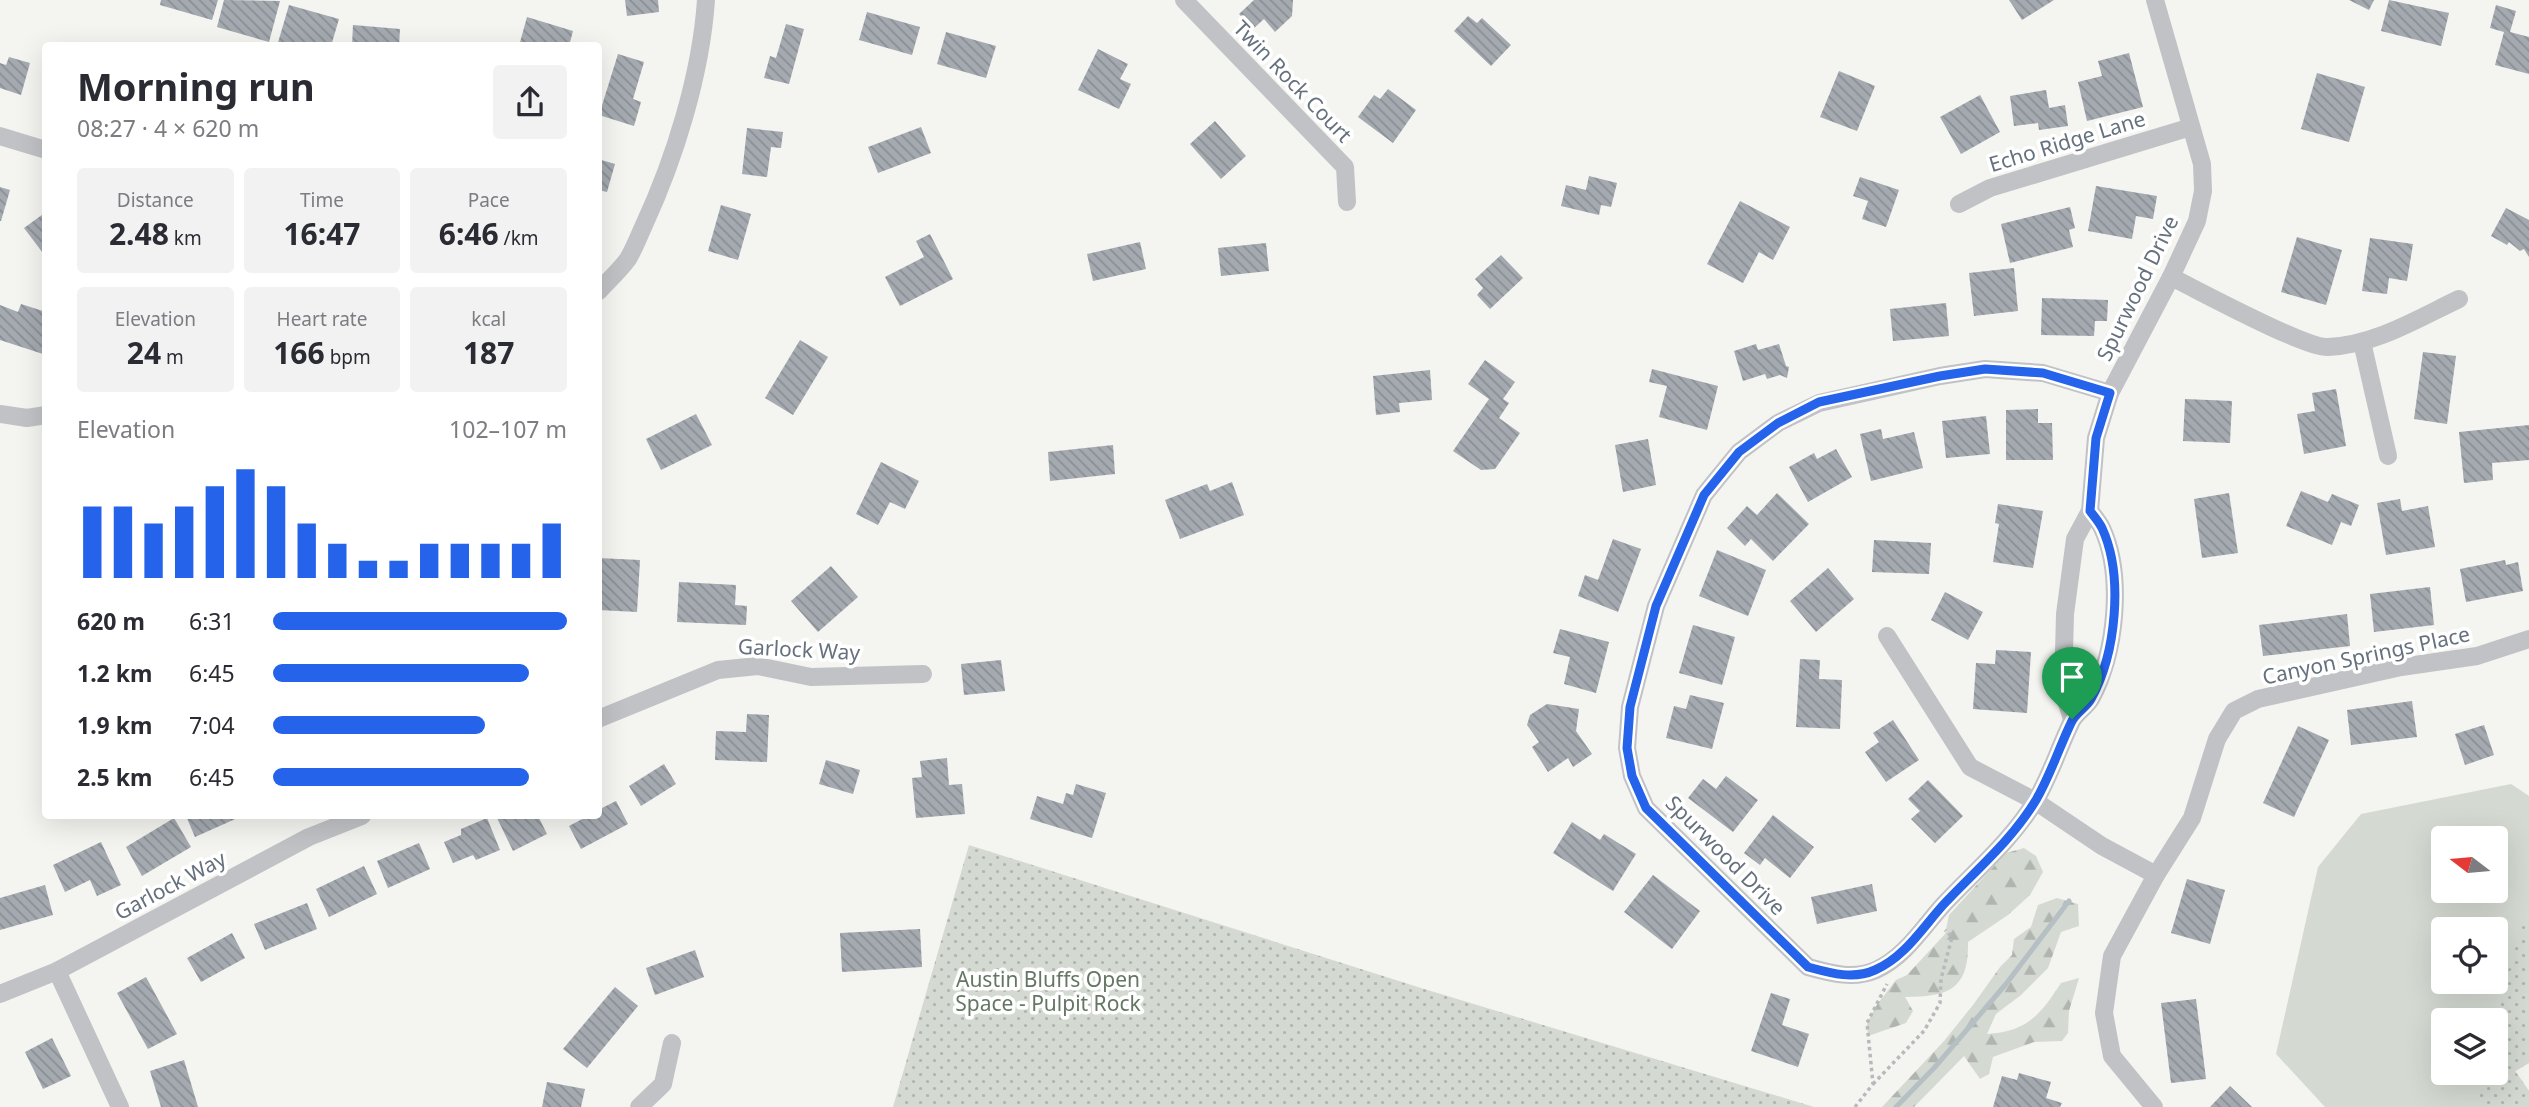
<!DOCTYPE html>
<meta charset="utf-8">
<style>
:root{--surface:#fff;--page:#f2f2f3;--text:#2b2b33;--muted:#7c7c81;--accent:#2563eb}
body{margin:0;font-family:"Noto Sans",sans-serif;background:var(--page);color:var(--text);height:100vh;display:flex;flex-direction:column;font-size:26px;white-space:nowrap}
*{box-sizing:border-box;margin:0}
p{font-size:23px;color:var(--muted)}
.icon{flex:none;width:38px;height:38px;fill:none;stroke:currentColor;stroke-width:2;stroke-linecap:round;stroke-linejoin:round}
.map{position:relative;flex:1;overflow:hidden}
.sheet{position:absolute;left:42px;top:42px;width:560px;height:777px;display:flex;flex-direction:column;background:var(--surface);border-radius:7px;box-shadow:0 7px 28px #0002}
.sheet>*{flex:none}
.needle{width:46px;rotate:286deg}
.controls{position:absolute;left:2431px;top:826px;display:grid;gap:14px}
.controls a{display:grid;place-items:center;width:77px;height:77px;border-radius:7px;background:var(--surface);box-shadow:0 7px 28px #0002;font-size:35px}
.pin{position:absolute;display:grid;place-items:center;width:60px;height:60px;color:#fff;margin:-72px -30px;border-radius:50% 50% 50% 0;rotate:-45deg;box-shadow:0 0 7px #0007}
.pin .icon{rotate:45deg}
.round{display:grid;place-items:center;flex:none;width:74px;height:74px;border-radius:7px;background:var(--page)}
.head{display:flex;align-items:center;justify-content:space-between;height:119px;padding:0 35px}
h1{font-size:38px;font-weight:700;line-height:52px}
.stats{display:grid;grid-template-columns:repeat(3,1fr);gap:10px;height:119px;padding:7px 35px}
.stats div{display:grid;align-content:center;border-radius:7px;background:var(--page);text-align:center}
.stats b{font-size:30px;font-weight:700}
.stats small{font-size:19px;font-weight:400}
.stats p{font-size:19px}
.chart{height:196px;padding:14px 35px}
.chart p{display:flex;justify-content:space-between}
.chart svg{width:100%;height:126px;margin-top:7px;stroke:var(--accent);stroke-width:6}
ul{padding:0 35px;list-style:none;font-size:23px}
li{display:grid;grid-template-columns:112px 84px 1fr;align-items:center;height:52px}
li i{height:18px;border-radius:9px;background:var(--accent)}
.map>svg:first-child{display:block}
</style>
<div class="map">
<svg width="2529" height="1107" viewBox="0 0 2529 1107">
<defs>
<pattern id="forest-firs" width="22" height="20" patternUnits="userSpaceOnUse" patternTransform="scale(1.75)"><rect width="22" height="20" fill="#d4dad2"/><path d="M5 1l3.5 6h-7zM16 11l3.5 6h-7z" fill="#b0b5b0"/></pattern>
<pattern id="park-dots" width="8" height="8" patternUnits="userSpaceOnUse" patternTransform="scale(1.75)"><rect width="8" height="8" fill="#d4dad2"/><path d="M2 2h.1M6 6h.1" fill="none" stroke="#b0b5b0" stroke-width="1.8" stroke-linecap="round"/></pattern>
<pattern id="building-back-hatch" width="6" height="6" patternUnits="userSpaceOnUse" patternTransform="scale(1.75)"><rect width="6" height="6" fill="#a4aab0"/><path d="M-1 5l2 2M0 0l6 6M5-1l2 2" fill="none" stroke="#898f94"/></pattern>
</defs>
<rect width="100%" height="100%" fill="#f4f4f0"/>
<path fill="#d4dad2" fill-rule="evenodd" d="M2511 784 2529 796V1063L2515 1071 2529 1091V1107H2325L2276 1054 2318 867 2361 814ZM2443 838H2496V891H2443ZM2443 929H2496V982H2443ZM2443 1020H2496V1073H2443Z"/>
<g fill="url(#forest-firs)">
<path d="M2024 848 2036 856 2043 872 2030 895 2008 915 1968 942C1969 989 1949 997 1905 997L1913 1011 1906 1023 1868 1036 1867 1023 1876 1006 1896 980 1907 975 1945 934 1949 915 2006 853Z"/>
<path d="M2057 898 2078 904 2079 926 2061 932 2048 968 2021 995 1996 1014 1987 1034C2027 1032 2040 1015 2061 983L2079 978 2069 1011 2068 1033 2062 1041 2034 1042 1993 1057 1989 1074 1980 1079 1964 1056 1914 1107H1882L1944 1041 1973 1005 2000 967 2012 955 2014 939 2031 927 2038 905Z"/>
</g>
<g fill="url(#park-dots)">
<path d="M969 845 1421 988 1814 1107H893Z"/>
<path d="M2529 905V1063L2515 1071 2529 1091V1107H2484L2473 1078 2475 1073H2496V1020H2492Z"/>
</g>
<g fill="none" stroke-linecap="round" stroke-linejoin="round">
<path stroke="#b6bfc4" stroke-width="5" d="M1896 1107 1935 1067 2006 984 2069 901"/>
</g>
<g fill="url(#building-back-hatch)">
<path d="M161 0H218L212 20 160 5Z"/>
<path d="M224 0 280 1 269 42 217 27Z"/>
<path d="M625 0H658L659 12 627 16Z"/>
<path d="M1254 0H1293L1292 16 1275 32 1264 19 1253 29 1239 14Z"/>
<path d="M2009 0H2054L2022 20Z"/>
<path d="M2349 0H2374L2369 10Z"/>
<path d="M2389 0 2449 13 2441 46 2381 31Z"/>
<path d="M289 5 339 19 331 46H277Z"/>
<path d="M2496 5 2516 11 2510 32 2529 37V74L2495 65 2504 32 2490 28Z"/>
<path d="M867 12 920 27 912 55 859 40Z"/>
<path d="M1468 16 1477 23 1482 18 1511 45 1491 66 1454 31Z"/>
<path d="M527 17 573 31 569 46H519Z"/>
<path d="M786 24 804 29 789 84 764 78 770 56 776 58Z"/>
<path d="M353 25 400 29 399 46H352Z"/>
<path d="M946 32 996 46 986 78 937 64Z"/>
<path d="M1098 49 1128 64 1120 79 1131 84 1119 109 1078 90Z"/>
<path d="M2129 53 2143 107 2087 121 2078 82 2102 76 2098 61Z"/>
<path d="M618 54 644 62 633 99 641 102 634 126 599 115Z"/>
<path d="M9 57 30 63 21 95 0 88V63L6 65Z"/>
<path d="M1839 71 1875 86 1857 131 1820 117Z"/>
<path d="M2317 73 2365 87 2349 142 2301 129Z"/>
<path d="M1388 89 1416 110 1393 143 1358 117 1374 95 1380 99Z"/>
<path d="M2046 90 2049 108 2065 105 2068 126 2039 130 2038 123 2014 126 2010 96Z"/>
<path d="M1980 95 2000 132 1961 154 1940 117Z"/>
<path d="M1215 121 1246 156 1221 179 1190 144Z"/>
<path d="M921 127 931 153 878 173 868 147Z"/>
<path d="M747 128 783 132 781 148 771 147 767 177 742 174Z"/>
<path d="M598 159 615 164 607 192 598 190Z"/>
<path d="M1589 176 1617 183 1611 207 1601 205 1599 215 1561 206 1566 185 1586 190Z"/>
<path d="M1860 177 1899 190 1886 227 1862 219 1868 201 1853 196Z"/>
<path d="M2096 186 2157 196 2153 219 2136 216 2132 239 2088 231Z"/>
<path d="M0 187 10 190 1 221H0Z"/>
<path d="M1740 201 1790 227 1773 260 1759 252 1743 283 1707 264Z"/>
<path d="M721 205 751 214 738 260 708 251Z"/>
<path d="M2070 207 2075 228 2069 230 2073 247 2010 263 2001 224Z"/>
<path d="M2506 208 2529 220V257L2524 249 2520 251 2509 242 2507 245 2491 236Z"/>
<path d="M46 212V257L24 228Z"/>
<path d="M930 234 953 279 900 306 885 277 924 257 916 241Z"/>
<path d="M2297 237 2342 250 2326 305 2281 292Z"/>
<path d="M2370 238 2413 244 2407 281 2389 278 2387 294 2362 291Z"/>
<path d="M1140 242 1146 269 1093 281 1087 254Z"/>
<path d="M1266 243 1269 271 1221 276 1218 248Z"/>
<path d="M1501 255 1523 278 1490 309 1477 295 1483 288 1475 279Z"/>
<path d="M2014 268 2018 311 1974 316 1969 273Z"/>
<path d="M2042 298 2108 300 2107 321H2095L2094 336 2041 335Z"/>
<path d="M1946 303 1949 336 1893 341 1890 309Z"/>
<path d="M21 304 46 312 42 328 46 329V346L43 354 0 340V305L18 312Z"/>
<path d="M800 340 828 357 793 415 765 398Z"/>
<path d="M1756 344 1758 350 1779 344 1786 366 1789 367 1787 378 1780 375 1767 379 1765 374 1743 381 1734 351Z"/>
<path d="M2423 352 2456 356 2447 424 2414 419Z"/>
<path d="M1485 360 1515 382 1503 399 1509 403 1499 418 1520 433 1495 469 1481 470 1453 451 1489 399 1468 384Z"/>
<path d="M1652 369 1718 386 1707 430 1659 417 1667 386 1649 382Z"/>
<path d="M1430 370 1432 400 1399 403 1400 412 1376 415 1373 376Z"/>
<path d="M2336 389 2346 446 2304 454 2297 414 2315 411 2312 393Z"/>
<path d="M2185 399 2232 401 2230 443 2183 441Z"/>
<path d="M2038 409V423H2052L2053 460H2006V410Z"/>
<path d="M696 414 712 445 661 470 646 439Z"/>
<path d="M1986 416 1990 454 1946 458 1942 421Z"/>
<path d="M2529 425V460L2492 463 2493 480 2464 483 2459 432Z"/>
<path d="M1881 429 1883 439 1914 432 1923 468 1871 481 1860 434Z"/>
<path d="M1648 439 1656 485 1623 492 1615 445Z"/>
<path d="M1113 445 1115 474 1050 481 1048 452Z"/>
<path d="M1836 449 1852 477 1808 502 1789 467 1814 453 1817 459Z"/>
<path d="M881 462 919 481 905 509 890 502 878 525 856 514Z"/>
<path d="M1232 482 1244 515 1180 539 1165 500 1207 484 1210 491Z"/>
<path d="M2301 491 2328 502 2332 494 2359 505 2351 526 2341 522 2332 545 2286 526Z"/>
<path d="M1777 493 1809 524 1773 561 1751 539 1745 546 1727 528 1747 506 1757 515Z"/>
<path d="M2229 493 2238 553 2202 558 2194 499Z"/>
<path d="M2400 499 2402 511 2428 506 2435 547 2386 555 2377 503Z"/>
<path d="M1998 504 2043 511 2033 568 1993 562 1999 524 1995 523Z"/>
<path d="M1613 539 1641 549 1618 612 1578 596 1585 575 1598 580Z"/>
<path d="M1874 540 1931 543 1929 574 1872 572Z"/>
<path d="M1717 550 1766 570 1748 616 1699 596Z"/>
<path d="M598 558 640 560 637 612 598 610Z"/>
<path d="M2505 560 2506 565 2518 562 2523 591 2466 602 2460 569Z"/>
<path d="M831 566 858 597 818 632 791 601Z"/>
<path d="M1828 568 1854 599 1816 632 1790 601Z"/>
<path d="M679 582 736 585 735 605 747 606 746 625 677 622Z"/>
<path d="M2430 587 2434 625 2374 632 2370 594Z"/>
<path d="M1945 592 1983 612 1968 640 1931 620Z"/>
<path d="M2347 614 2350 646 2263 656 2259 625Z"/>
<path d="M1693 625 1735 637 1722 685 1679 673Z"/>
<path d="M1560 629 1609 642 1596 693 1564 684 1570 657 1553 653Z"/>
<path d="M1996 650 2031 652 2027 713 1973 709 1976 663 1995 664Z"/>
<path d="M1800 659 1820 660 1819 679 1842 680 1840 729 1796 727Z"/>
<path d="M1001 660 1005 691 964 695 961 664Z"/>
<path d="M1690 695 1724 703 1712 749 1666 738 1674 706 1686 709Z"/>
<path d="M2412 701 2417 737 2351 745 2347 710Z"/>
<path d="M1547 704 1579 709 1576 731 1592 754 1573 767 1568 758 1548 772 1532 747 1539 742 1527 725 1530 715Z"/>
<path d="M747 714 769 715 767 762 715 760 716 731 746 732Z"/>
<path d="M1893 720 1919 760 1886 782 1865 752 1879 742 1873 733Z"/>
<path d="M2484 725 2494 755 2465 765 2455 734Z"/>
<path d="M2298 726 2329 740 2294 817 2263 803Z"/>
<path d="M947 758 949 785 962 784 965 814 916 818 912 778 922 777 920 761Z"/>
<path d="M826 760 860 770 853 794 819 784Z"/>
<path d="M664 764 676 784 641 806 629 786Z"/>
<path d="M1726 776 1758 800 1733 832 1688 798 1703 779 1716 789Z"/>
<path d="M1928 780 1963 816 1935 843 1911 819 1920 811 1908 799Z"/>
<path d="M1076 784 1106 793 1092 838 1030 819 1037 796 1063 804 1066 793 1073 795Z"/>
<path d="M616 801 628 824 581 849 569 826 588 816H598V810Z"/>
<path d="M1773 815 1814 847 1790 878 1765 858 1760 865 1744 853Z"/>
<path d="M186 816H242L195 837Z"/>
<path d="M502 816H538L547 834 513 851 497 818Z"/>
<path d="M174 818 191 847 142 876 126 847Z"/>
<path d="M487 818 500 850 476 860 473 855 453 863 444 842 461 835V829Z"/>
<path d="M1572 822 1600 840 1604 834 1636 854 1613 891 1553 853Z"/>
<path d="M101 842 121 885 97 896 90 880 65 892 53 865Z"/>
<path d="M419 843 430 869 388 888 377 861Z"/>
<path d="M364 866 377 894 329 917 316 889Z"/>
<path d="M1653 875 1700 911 1672 949 1624 912Z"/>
<path d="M2187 879 2225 890 2210 944 2171 933Z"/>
<path d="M1872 884 1877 911 1817 924 1811 897Z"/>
<path d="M45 885 53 915 0 930V898Z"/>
<path d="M307 903 317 929 265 950 254 924Z"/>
<path d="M920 929 922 967 842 972 840 933Z"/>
<path d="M232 933 245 958 201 982 187 958Z"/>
<path d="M695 950 704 977 655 995 646 968Z"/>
<path d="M146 977 177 1034 148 1049 117 993Z"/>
<path d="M615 987 638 1006 587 1068 563 1049Z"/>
<path d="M1771 993 1790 999 1782 1025 1809 1034 1798 1067 1751 1051Z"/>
<path d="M2196 999 2206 1079 2171 1083 2161 1003Z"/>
<path d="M52 1038 71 1076 43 1089 25 1052Z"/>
<path d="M184 1060 198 1107H161L150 1071Z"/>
<path d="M2019 1073 2051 1082 2046 1098 2062 1103 2060 1107H1993L2002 1076 2017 1080Z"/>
<path d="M547 1082 585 1089 581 1107H542Z"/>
<path d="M2230 1086 2252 1107H2210Z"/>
</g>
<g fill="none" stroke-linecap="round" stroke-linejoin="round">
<g stroke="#b7b9bc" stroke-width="3.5" stroke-dasharray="3.5 3.5" stroke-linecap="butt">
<path d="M1873 1084 1924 1031 1940 1003 1941 979 1952 937 1945 930"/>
<path d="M1855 1107 1873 1084 1867 1023 1887 984"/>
</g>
<g stroke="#c0c2c5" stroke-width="18">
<path d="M1184 0 1345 167 1347 202"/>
<path d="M0 136 46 150"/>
<path d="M1959 204 1990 188 2191 127"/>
<path d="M2171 277C2198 290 2306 349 2328 347 2375 345 2417 319 2459 299"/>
<path d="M599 291C608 281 620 270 628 259 634 249 639 236 644 225 675 158 701 74 706 0"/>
<path d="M2362 342 2388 456"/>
<path d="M0 414 27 418 46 415"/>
<path d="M2090 511C2094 516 2099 522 2102 528 2124 576 2116 653 2091 699 2086 708 2075 713 2071 723 2059 748 2050 776 2036 800 2012 840 1975 871 1944 904 1923 927 1905 957 1876 970 1853 980 1830 973 1808 967L1646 808 1632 776 1627 748 1630 707 1656 606 1704 495 1739 452 1778 423 1819 403 1940 376 1985 369 2043 373 2110 393"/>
<path d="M1887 636 1970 767 2035 801 2102 846 2156 875"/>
<path d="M598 719 718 670 758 666 811 677 923 674"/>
<path d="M2072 719 2063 691 2065 614 2075 539 2090 511 2096 438 2110 393 2171 277 2197 221 2203 191 2202 164 2155 0"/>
<path d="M57 971 120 1107"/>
<path d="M0 994 57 971 309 837 362 816"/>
<path d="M639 1107 663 1084 672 1043"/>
<path d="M2154 1107 2112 1056 2104 1013 2112 956 2156 875 2192 818 2217 739 2234 711 2258 699 2401 667 2477 656 2529 639"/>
</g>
</g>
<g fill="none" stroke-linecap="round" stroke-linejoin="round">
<defs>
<path id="route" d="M1985 369 2043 373 2110 393 2096 438 2090 511C2094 516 2099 522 2102 528 2124 576 2116 654 2091 699 2086 708 2075 713 2071 723 2059 748 2050 776 2036 800 2012 840 1975 871 1944 904 1923 927 1905 957 1875 970 1853 980 1830 973 1808 967L1646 808 1632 776 1627 748 1630 707 1656 606 1704 495 1739 452 1778 423 1819 402 1940 376Z"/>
</defs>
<use href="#route" stroke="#fff" stroke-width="14"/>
<use href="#route" stroke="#2563eb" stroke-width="9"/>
</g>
<g text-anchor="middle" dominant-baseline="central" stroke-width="7" stroke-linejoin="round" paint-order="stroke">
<g font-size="21" fill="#66717e" stroke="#fff">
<text transform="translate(1293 81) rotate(46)">Twin Rock Court</text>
<text transform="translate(2067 141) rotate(-17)">Echo Ridge Lane</text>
<text transform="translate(2137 288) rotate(-64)">Spurwood Drive</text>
<text transform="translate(799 649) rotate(3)">Garlock Way</text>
<text transform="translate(2366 655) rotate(-12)">Canyon Springs Place</text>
<text transform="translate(1726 855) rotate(45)">Spurwood Drive</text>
<text transform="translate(170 885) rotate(-28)">Garlock Way</text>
</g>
<g font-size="21" fill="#667664" stroke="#fff">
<text x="1048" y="979">Austin Bluffs Open<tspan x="1048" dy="24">Space - Pulpit Rock</tspan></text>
</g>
</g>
</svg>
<div class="controls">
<a><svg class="needle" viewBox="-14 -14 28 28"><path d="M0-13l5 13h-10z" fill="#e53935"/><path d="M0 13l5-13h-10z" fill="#7c7c81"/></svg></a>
<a><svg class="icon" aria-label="locate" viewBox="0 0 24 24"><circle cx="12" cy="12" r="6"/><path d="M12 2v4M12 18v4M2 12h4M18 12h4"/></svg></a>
<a><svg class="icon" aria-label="layers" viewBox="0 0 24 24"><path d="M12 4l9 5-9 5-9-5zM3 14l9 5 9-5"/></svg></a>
</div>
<div class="pin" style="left:2072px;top:719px;background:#1e9e55"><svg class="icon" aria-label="arrive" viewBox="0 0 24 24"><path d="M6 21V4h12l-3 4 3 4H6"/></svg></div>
<section class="sheet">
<div class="head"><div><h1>Morning run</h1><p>08:27 · 4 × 620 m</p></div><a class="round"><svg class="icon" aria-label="share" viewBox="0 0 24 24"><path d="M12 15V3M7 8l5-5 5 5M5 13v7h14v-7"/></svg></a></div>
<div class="stats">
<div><p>Distance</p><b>2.48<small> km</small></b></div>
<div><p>Time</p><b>16:47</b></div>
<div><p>Pace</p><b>6:46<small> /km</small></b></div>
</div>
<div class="stats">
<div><p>Elevation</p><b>24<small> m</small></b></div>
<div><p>Heart rate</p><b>166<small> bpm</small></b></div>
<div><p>kcal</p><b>187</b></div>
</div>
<div class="chart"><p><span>Elevation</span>102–107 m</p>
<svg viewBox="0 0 160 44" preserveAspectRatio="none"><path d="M5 44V19M15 44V19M25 44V25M35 44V19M45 44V12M55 44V6M65 44V12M75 44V25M85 44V32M95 44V38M105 44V38M115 44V32M125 44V32M135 44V32M145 44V32M155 44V25"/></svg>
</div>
<ul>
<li><b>620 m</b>6:31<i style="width:100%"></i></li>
<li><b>1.2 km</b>6:45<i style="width:87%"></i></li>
<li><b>1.9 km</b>7:04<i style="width:72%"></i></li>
<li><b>2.5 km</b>6:45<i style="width:87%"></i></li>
</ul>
</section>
</div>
